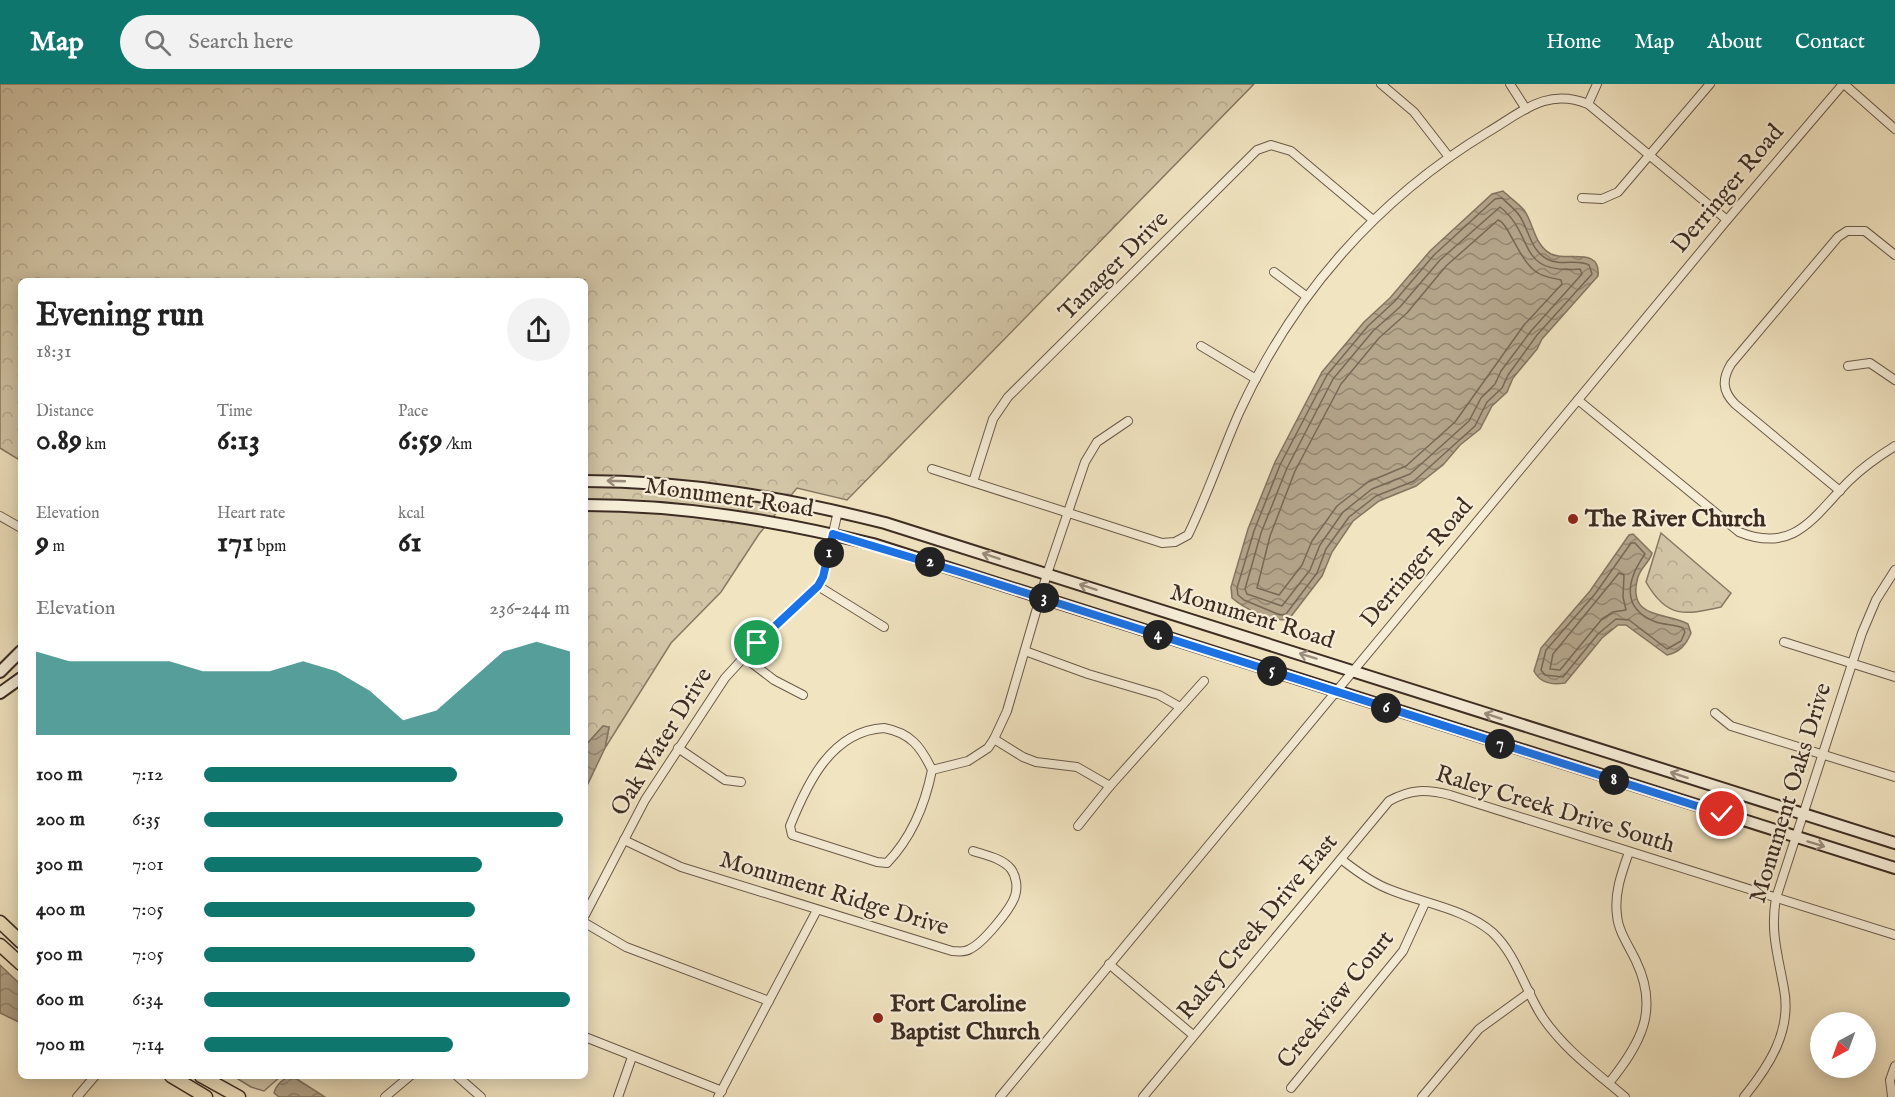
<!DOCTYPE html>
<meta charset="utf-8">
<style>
:root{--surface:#fff;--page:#f2f2f2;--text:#222;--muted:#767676;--accent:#0f766e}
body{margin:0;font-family:"IM FELL English",serif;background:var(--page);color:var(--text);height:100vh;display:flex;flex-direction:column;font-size:22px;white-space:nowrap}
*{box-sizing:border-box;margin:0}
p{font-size:20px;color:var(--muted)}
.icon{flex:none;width:33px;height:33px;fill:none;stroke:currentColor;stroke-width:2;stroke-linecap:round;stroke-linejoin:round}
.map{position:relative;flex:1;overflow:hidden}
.panel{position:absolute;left:18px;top:194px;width:570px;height:801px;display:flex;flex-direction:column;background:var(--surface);border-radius:9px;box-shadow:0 3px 15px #0003}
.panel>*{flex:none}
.needle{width:39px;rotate:221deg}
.fabs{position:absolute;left:1810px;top:928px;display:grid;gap:12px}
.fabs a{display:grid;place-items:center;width:66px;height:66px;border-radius:50%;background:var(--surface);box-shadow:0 3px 15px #0003;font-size:30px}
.pin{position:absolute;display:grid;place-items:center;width:51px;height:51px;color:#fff;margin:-26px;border:3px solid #fff;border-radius:50%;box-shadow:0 2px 6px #0007}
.km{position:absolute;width:30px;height:30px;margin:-15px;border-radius:50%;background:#222;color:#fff;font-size:16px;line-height:30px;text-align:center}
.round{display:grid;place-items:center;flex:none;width:63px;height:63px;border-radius:32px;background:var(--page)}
.overview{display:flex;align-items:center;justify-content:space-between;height:102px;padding:0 18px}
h1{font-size:33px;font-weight:800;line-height:45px}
.metrics{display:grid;grid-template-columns:repeat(3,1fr);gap:9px;height:102px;padding:6px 18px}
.metrics div{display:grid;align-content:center}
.metrics b{font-size:30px;font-weight:800}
.metrics small{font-size:16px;font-weight:400}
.metrics p{font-size:16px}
.chart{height:168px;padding:12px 18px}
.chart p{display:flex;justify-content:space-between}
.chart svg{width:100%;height:108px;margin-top:6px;fill:var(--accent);opacity:.7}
ul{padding:0 18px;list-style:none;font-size:20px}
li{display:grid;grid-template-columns:96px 72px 1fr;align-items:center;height:45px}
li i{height:15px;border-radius:8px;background:var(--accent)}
header{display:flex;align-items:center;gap:36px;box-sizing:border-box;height:84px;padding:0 30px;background:var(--accent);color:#fff}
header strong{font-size:28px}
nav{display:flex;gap:33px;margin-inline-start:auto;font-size:21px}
.search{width:420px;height:54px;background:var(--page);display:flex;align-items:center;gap:15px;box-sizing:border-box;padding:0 21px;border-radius:33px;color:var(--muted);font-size:22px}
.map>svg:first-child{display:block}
</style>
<header>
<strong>Map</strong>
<div class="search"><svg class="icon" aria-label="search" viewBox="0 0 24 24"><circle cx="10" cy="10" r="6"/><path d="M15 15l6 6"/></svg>Search here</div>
<nav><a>Home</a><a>Map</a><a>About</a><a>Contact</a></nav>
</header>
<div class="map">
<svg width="1895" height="1013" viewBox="0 0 1895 1013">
<defs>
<pattern id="forest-crowns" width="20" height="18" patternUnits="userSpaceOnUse" patternTransform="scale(1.5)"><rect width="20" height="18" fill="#d2c5a6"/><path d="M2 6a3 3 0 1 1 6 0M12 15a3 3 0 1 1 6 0" fill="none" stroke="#b5a98f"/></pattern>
<pattern id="water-waves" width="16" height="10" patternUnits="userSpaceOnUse" patternTransform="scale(1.5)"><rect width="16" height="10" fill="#b4a58b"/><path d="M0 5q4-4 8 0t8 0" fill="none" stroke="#948771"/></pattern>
</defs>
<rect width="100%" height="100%" fill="#f1e4c1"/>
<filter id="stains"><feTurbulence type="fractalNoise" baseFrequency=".00333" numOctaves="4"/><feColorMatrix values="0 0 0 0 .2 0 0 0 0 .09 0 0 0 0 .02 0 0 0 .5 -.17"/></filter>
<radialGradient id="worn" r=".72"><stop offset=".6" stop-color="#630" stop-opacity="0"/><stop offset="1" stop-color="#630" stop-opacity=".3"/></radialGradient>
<g fill="url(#forest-crowns)" stroke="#887864" stroke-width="1.5">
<path d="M0 0H1254L847 416 797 404 759 450 721 508 671 559 605 664 609 643 603 642 585 662V196H21V377L0 364Z"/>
<path d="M1661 449 1731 509 1721 523C1685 531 1667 535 1646 498Z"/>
<path d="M233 992H281L264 1007 251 1003Z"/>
</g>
<g fill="url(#water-waves)" stroke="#847561" stroke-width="1.5">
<path d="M1503 107C1509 113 1518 119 1524 126 1534 140 1534 161 1551 170 1567 178 1601 162 1598 192L1542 255 1537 265 1513 294 1507 308 1492 322 1480 345 1460 361 1443 381 1416 402 1379 417 1353 437 1332 468 1322 492 1289 535C1272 539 1245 525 1232 514L1231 503 1248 445 1275 378 1322 288 1364 238 1390 214 1430 167 1492 110Z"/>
<path d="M1633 450 1652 469C1650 478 1641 483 1638 493 1626 535 1665 528 1688 540L1691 549C1686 561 1680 568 1667 571L1626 541H1618L1602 554 1565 599C1553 601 1540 599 1534 587L1541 564 1590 507 1629 451Z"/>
<path d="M603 642 609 643 605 664 585 706V662Z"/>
<path d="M0 881 21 901V939L0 929Z"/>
<path d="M292 992 325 1013H279L274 1009C276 1001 283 994 292 992Z"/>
</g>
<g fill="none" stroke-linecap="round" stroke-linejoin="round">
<g stroke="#786856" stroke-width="1.5">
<path d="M1502 114C1507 119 1515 125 1519 131 1529 145 1530 166 1547 175 1561 183 1576 174 1589 181L1592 190 1537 251 1508 291 1502 304 1487 318 1475 342 1414 397 1376 412 1349 433 1326 465 1317 489 1286 530 1280 531 1244 516 1238 511 1237 504 1254 447 1280 381 1327 291 1368 242 1394 218 1434 171 1495 115Z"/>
<path d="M1500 123C1536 151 1515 191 1580 185L1582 190 1531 247 1501 287 1495 300 1481 314 1469 337 1410 390 1372 405 1343 428 1320 461 1310 486 1282 522 1247 510 1245 505 1261 449 1287 384 1333 295 1373 247 1400 223 1440 176Z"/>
<path d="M1498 136C1509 139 1519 178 1538 189 1544 193 1553 194 1561 196L1562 200 1524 241 1455 338 1406 382 1368 398 1337 422 1312 457 1302 481 1279 511 1257 504 1270 452 1295 387 1341 300 1379 254 1407 229 1446 182Z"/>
<path d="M1631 459H1635L1645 470C1628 494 1619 524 1656 538 1664 541 1674 540 1683 544L1685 548 1681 557 1667 565 1629 536 1616 535 1598 550 1563 593 1545 591 1541 586 1546 566 1595 510Z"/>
<path d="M1619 489 1624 491 1623 513 1626 526 1613 528 1602 535 1560 586 1550 585 1553 570Z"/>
</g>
<defs>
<g id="minor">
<path d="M1381 0 1414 28 1449 73"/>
<path d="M1510 0 1526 25"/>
<path d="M1844 0 1895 45"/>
<path d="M1588 20 1597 0"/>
<path d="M1582 114 1602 115 1618 108 1710 0"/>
<path d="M1274 188 1306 212"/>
<path d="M1201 262 1256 295"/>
<path d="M1848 282 1870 279 1895 296"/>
<path d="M1578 316 1739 448C1796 471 1815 430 1850 396 1863 383 1879 372 1895 362"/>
<path d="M932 385 1162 459 1175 458 1188 451C1207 412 1221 370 1239 329 1293 211 1377 115 1488 48 1522 28 1547 3 1588 20L1727 136"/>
<path d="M973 398 993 335 1008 313 1257 66 1271 61 1291 67 1373 136"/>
<path d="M1840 407 1735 320C1722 307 1722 295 1731 280L1838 153 1847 147H1865L1895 171"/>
<path d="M0 432 21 444"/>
<path d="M818 502 884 543"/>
<path d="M1784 558 1895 593"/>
<path d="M1025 567 1088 590 1159 611 1180 623"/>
<path d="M744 573 774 596 803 611"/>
<path d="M1715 629 1731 642 1895 693"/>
<path d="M884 644C911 649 921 663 932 686 925 721 912 753 887 779L877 778 792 751 790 742C807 700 831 647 884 644Z"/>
<path d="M994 655 1023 673 1036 678 1077 683 1110 702"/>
<path d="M678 664 725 696 741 698"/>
<path d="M932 686 968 677 988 664 994 655 1007 627 1047 490 1085 378 1097 358 1128 337"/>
<path d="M1078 742 1110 702 1204 597"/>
<path d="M624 756 681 783 952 867C958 867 964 869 970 865 983 859 1011 825 1015 812 1018 803 1016 792 1011 785 1002 774 985 771 973 767"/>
<path d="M1341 775C1356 787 1372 799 1391 806 1423 819 1465 825 1492 848 1517 871 1525 907 1543 934 1565 966 1596 988 1625 1013"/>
<path d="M585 831 645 716 725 594 757 559 818 502 823 493 838 427"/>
<path d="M585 839 626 863 769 917"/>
<path d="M1109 880 1193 951"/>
<path d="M585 953 722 1007"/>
<path d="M457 992 481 1013"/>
<path d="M1609 999C1640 960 1660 927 1636 877 1629 862 1618 847 1617 831 1614 809 1622 788 1629 768"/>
<path d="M1291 1004 1403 867 1425 819"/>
<path d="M1892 1012 1890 996 1895 982"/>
<path d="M77 1013 95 992"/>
<path d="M385 1013 410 992"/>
<path d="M618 1013 632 973"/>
<path d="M718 1013 817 826"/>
<path d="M1000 1013 1727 136 1843 0"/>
<path d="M1143 1013 1389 717C1411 705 1426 705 1450 711L1895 851"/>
<path d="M1422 1013 1479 945 1530 908"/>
<path d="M1744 1013C1769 982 1792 947 1784 905 1778 871 1770 848 1776 814L1862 549 1876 516 1895 486"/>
</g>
<g id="secondary">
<path d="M585 397C688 397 786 414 885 439L1895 759"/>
<path d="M585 421C684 421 778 437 873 460L1895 784"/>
<path d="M0 588 21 567"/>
<path d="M0 609 21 594"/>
</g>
<g id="primary">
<path d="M0 838 21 858"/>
<path d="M0 861 21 880"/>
<path d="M171 992 206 1013"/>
<path d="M201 992 239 1013"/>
</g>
</defs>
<use href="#minor" stroke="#6a5a4a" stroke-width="10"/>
<use href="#secondary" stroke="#3d2c22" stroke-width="14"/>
<use href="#primary" stroke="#3d2c22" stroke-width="15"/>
<use href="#minor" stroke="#f6edd7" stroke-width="8"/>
<use href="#secondary" stroke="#f6edd7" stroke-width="10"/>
<use href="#primary" stroke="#f1e4c1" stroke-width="12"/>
</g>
<defs><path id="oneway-shaft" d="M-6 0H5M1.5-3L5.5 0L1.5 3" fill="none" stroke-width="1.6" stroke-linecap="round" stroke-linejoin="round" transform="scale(1.5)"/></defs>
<g stroke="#9a8c7c">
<use href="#oneway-shaft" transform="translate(616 397) rotate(-178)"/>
<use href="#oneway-shaft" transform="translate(991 472) rotate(-162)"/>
<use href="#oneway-shaft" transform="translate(1088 503) rotate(-162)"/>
<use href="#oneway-shaft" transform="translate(1308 572) rotate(-163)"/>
<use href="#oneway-shaft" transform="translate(1493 632) rotate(-162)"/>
<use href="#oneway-shaft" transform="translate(1679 691) rotate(-162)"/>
<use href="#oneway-shaft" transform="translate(1816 760) rotate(17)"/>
</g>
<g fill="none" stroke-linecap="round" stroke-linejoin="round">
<defs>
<path id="route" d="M757 559 818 502 823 493 833 450 963 489 1722 730"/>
</defs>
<use href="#route" stroke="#fff" stroke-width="12"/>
<use href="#route" stroke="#1a73e8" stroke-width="8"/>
</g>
<g fill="#8f2418" stroke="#f6edd7" stroke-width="2">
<circle cx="1573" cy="435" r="6"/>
<circle cx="878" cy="934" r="6"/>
</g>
<g text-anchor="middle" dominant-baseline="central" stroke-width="4.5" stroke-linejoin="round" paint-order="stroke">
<g font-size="24" fill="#3d2c22" stroke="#f6edd7">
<text transform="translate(1728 105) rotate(-50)">Derringer Road</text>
<text transform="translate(1114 182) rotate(-45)">Tanager Drive</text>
<text transform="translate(729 414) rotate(8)">Monument Road</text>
<text transform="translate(1417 479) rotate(-50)">Derringer Road</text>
<text transform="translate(1252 533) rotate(17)">Monument Road</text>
<text transform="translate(662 658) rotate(-58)">Oak Water Drive</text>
<text transform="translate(1791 709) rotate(-73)">Monument Oaks Drive</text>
<text transform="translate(1555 726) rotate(17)">Raley Creek Drive South</text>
<text transform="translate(834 810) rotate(17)">Monument Ridge Drive</text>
<text transform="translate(1258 843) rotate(-50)">Raley Creek Drive East</text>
<text transform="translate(1336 916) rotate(-51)">Creekview Court</text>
</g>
<g font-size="24" font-weight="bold" fill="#3d2c22" stroke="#f6edd7" text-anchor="start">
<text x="1585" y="435">The River Church</text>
<text x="890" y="920">Fort Caroline<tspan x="890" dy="28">Baptist Church</tspan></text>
</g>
</g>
<rect width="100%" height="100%" filter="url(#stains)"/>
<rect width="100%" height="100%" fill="url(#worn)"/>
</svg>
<div class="fabs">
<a><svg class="needle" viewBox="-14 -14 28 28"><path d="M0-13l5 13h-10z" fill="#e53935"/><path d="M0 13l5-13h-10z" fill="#767676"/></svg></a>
</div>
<div class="pin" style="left:757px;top:559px;background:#1e9e55"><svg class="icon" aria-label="arrive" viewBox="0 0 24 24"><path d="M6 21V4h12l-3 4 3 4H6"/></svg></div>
<div class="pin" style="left:1722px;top:730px;background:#d93025"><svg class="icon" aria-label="check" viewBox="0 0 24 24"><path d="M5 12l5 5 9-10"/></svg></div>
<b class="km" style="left:829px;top:469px">1</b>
<b class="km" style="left:930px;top:478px">2</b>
<b class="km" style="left:1044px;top:514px">3</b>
<b class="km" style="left:1158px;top:551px">4</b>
<b class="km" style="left:1272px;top:587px">5</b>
<b class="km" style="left:1386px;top:624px">6</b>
<b class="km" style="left:1500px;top:660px">7</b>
<b class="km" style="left:1614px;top:696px">8</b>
<section class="panel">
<div class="overview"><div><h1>Evening run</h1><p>18:31</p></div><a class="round"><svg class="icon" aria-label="share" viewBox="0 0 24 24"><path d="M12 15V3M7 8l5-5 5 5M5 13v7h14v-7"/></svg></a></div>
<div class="metrics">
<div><p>Distance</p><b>0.89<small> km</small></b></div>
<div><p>Time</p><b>6:13</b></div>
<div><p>Pace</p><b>6:59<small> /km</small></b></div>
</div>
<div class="metrics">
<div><p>Elevation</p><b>9<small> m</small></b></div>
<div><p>Heart rate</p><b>171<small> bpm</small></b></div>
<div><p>kcal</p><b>61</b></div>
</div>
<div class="chart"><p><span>Elevation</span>236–244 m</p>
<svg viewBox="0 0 160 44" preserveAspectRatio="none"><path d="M0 44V10L10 14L20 14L30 14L40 14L50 18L60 18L70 18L80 14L90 18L100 26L110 38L120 34L130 22L140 10L150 6L160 10V44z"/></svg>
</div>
<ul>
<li><b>100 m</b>7:12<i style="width:69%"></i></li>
<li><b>200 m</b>6:35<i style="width:98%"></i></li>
<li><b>300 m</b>7:01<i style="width:76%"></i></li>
<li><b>400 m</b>7:05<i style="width:74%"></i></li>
<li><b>500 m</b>7:05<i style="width:74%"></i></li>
<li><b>600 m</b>6:34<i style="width:100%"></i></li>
<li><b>700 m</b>7:14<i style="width:68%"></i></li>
</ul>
</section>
</div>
